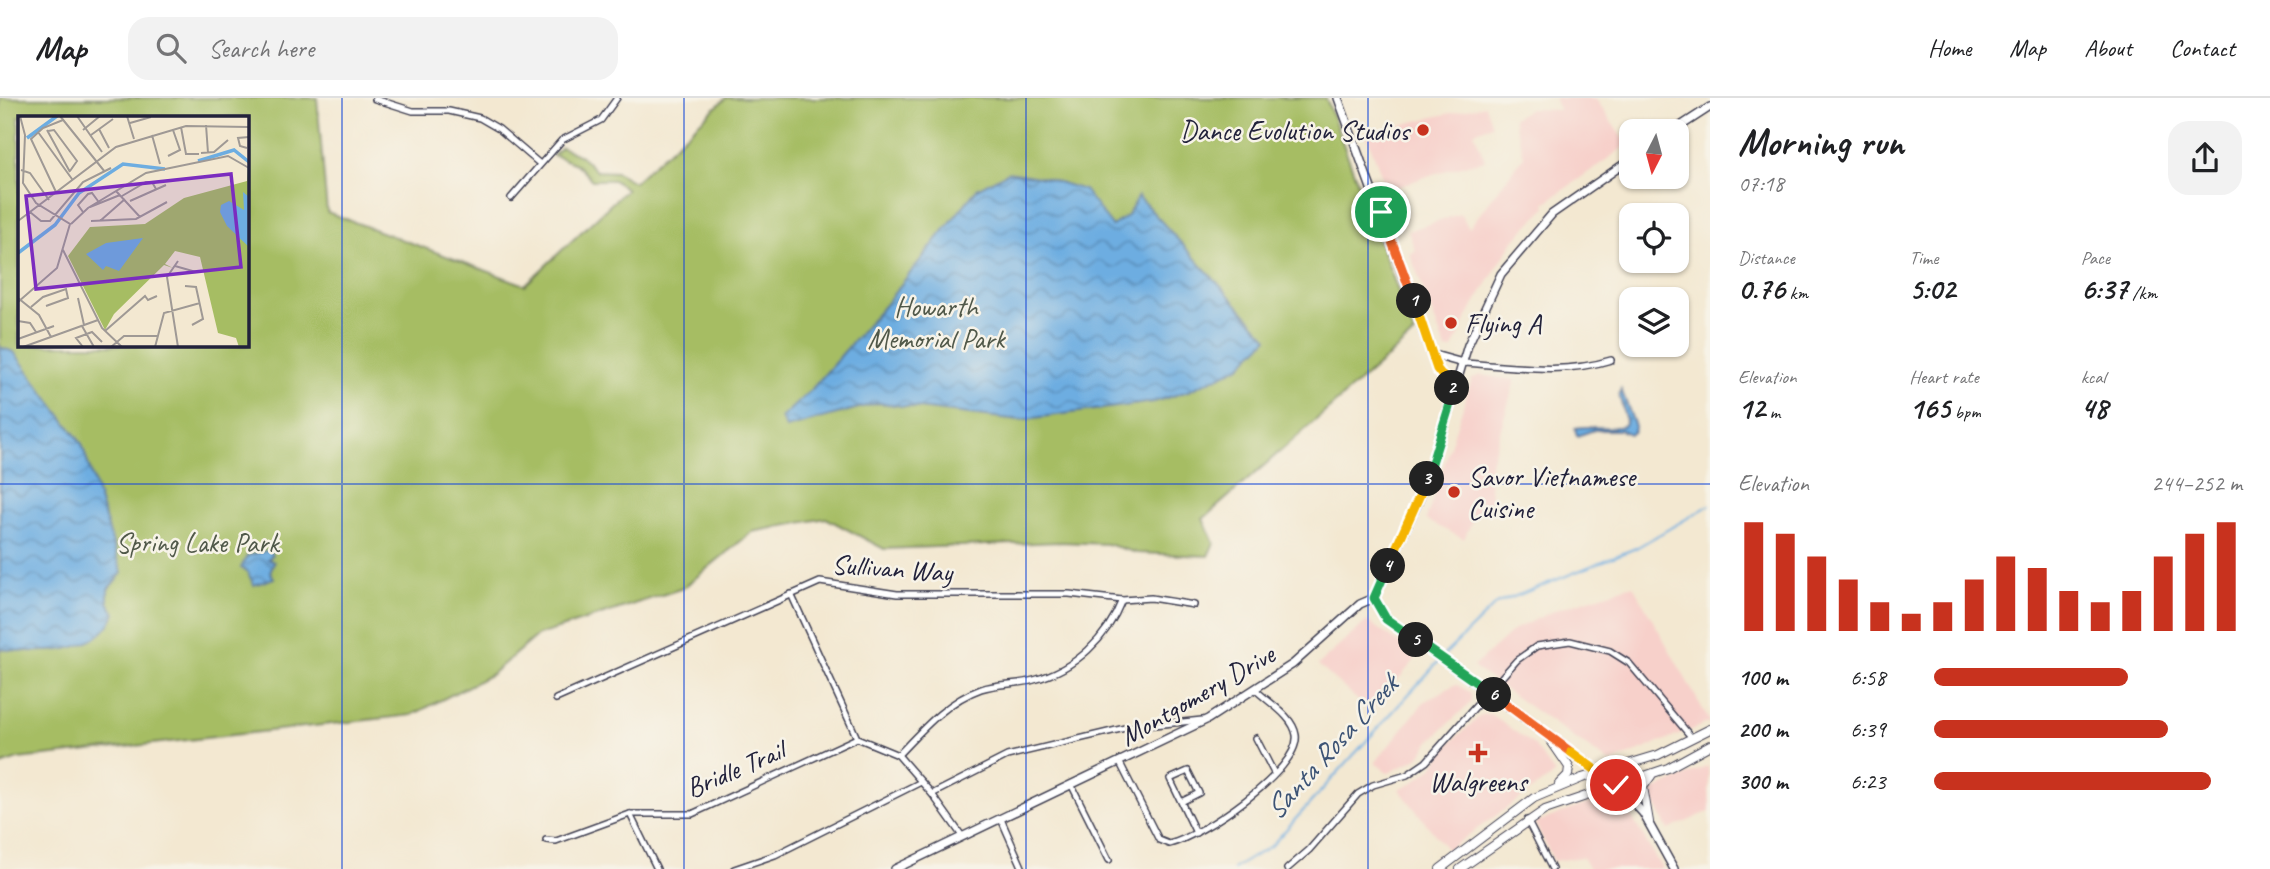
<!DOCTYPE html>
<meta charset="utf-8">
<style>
:root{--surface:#fff;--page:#f2f2f2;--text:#202124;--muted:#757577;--line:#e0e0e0;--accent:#c8321e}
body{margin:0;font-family:Caveat,sans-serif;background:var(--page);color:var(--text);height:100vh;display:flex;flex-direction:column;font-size:26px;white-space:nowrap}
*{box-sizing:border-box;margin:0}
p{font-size:23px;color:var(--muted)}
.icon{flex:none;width:38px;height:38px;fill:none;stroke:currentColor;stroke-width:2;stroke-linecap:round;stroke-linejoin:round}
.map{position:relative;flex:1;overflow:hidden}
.panel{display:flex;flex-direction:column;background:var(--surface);width:560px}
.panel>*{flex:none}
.needle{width:46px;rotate:186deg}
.controls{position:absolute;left:1619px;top:21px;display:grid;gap:14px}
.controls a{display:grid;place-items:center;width:70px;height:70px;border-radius:14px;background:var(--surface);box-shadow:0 2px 5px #0004;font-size:35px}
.pin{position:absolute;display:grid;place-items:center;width:60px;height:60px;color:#fff;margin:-30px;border:4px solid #fff;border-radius:50%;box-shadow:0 2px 7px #0007}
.km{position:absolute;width:35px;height:35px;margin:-18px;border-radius:50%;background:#222;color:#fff;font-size:19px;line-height:35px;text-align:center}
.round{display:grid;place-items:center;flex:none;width:74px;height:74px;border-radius:21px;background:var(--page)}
.headline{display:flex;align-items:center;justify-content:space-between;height:119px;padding:0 28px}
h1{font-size:38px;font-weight:700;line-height:52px}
.stats{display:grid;grid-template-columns:repeat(3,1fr);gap:10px;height:119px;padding:7px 28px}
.stats div{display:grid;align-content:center}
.stats b{font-size:30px;font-weight:700}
.stats small{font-size:19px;font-weight:400}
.stats p{font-size:19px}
.chart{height:196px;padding:14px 28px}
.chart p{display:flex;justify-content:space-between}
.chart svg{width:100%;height:126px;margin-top:7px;stroke:var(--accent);stroke-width:6}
ul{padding:0 28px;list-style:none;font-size:23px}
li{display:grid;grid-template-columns:112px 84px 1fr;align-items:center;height:52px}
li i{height:18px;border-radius:9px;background:var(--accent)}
header{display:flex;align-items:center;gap:42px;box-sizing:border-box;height:98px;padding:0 35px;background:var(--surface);border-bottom:2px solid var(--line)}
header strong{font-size:33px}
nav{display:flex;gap:38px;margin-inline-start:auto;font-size:24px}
.search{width:490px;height:63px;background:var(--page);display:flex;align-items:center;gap:18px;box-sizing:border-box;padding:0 24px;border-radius:21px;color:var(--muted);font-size:26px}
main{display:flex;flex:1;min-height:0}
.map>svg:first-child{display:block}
</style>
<header>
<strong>Map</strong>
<div class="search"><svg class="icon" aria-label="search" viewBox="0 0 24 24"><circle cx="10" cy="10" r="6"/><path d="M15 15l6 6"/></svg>Search here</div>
<nav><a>Home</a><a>Map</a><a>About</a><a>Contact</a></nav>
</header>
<main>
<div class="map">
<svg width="1710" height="771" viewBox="0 0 1710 771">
<defs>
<pattern id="water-waves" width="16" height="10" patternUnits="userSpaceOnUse" patternTransform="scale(1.75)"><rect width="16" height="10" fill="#6dade1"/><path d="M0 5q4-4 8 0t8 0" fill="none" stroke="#598cb8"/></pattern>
</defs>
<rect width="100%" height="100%" fill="#f7f3e8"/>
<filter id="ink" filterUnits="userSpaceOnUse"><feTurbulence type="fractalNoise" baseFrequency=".0143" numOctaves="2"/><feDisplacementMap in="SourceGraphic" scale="14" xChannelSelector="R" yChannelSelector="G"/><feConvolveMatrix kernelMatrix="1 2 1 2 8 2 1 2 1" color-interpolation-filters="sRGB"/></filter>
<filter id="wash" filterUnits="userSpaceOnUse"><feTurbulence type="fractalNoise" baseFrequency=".00686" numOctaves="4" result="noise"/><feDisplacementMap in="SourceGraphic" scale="28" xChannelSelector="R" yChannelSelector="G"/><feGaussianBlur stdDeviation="1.57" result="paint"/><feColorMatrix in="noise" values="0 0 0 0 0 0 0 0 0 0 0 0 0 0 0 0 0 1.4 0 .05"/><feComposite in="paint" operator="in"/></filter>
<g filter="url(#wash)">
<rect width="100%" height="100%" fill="#f3e8d1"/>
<g fill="#f7d0ca">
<path d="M1554 0H1595L1627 47 1545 105 1546 109 1515 141 1504 158 1468 217 1453 251 1446 252 1410 156 1415 152 1408 133 1460 116 1469 130 1524 58 1513 20 1530 11 1559 12Z"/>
<path d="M1485 7 1492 27 1474 34 1485 62 1433 76 1387 93 1366 35Z"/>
<path d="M1480 277 1515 282 1488 375 1493 413 1476 414 1464 441 1426 422 1472 281Z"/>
<path d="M1633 487 1710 624 1610 665 1473 569 1515 531 1558 511Z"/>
<path d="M1367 523 1413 555 1414 563 1370 613 1318 567Z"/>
<path d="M1456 586 1471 595V604L1430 643 1419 659 1389 675 1375 665 1424 604Z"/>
<path d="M1490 616 1534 647 1555 676 1447 752 1399 691 1414 684 1433 669 1447 648 1481 617Z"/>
<path d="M1708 668 1710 713 1668 732 1651 698 1653 693Z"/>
<path d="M1606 699 1616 703 1633 721 1662 771H1589L1582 759 1554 763 1535 725Z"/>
</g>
<path fill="#a6bd63" stroke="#64704f" stroke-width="2" fill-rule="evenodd" d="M0 0H317L327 114 525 187 627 91 613 82H592L576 66 553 57 561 49 581 58 596 73 616 74 634 84 726 0H1326L1414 236 1203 421 1214 445 1208 458 1137 455 1107 446 1060 444 884 451 826 420 752 434 683 490 536 538 492 576 412 617 18 661 0 667ZM19 19H247V247H19Z"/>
<g fill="url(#water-waves)" stroke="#48688e" stroke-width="2">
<path d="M1008 74 1045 80 1084 92 1112 128 1127 118 1138 98 1268 240 1239 269 1188 293 1154 304 1019 322 877 305 786 330 781 320 811 292 884 208 977 91Z"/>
<path d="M0 249 14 254 82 346 122 475 108 491V504L115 515C98 559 38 555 0 551Z"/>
<path d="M1621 291 1635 328 1634 334 1630 336 1620 332H1594L1577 338 1575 330C1592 327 1606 332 1623 328L1626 323 1619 296Z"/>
<path d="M269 452 272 457 268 461 274 464 270 474 274 480 254 487 247 473 241 470 247 458Z"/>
</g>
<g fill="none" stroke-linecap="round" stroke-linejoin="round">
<g stroke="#6dade1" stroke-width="2">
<path d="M1444 557 1496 506 1636 450 1710 407"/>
<path d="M1233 771 1272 747 1438 564"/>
</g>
</g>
</g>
<g filter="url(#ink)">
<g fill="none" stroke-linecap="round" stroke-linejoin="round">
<defs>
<g id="street">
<path d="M375 1 413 13H449L480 20 499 31 540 66"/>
<path d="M511 100 562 42 601 22 617 0"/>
<path d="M1463 265C1512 268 1563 277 1611 262"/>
<path d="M791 496 857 640 898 657 932 696 962 738"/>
<path d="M556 601 820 484 897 496H1069L1122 502 1151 500 1194 507"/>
<path d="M1256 640 1274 675"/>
<path d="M898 657C922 632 947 603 981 591 998 585 1017 587 1034 582 1076 571 1107 540 1122 502"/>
<path d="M1120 665 1159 742 1169 746C1200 739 1301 672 1296 637 1293 618 1269 605 1257 593"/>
<path d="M1072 688 1109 762"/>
<path d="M932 696 1007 658 1125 630 1202 622"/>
<path d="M1181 704 1199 695 1188 673 1170 681 1196 735"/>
<path d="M630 716 657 771"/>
<path d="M1001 721 1023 771"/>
<path d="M1527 722 1552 771"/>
<path d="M546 742 556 743 630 716H692L857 640"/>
<path d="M734 771 775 757 921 684"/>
<path d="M1287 771 1309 752 1358 696 1373 687 1407 677 1426 664 1517 562 1537 548 1570 543 1610 553 1629 565 1692 640"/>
</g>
<g id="secondary">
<path d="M1338 0 1437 271 1454 293"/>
<path d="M1673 33 1710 9"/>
<path d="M1434 257 1463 265"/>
<path d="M1374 500 1386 521 1616 686 1643 715 1674 771"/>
<path d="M895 771 1208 621 1293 566 1360 506 1374 500 1425 389 1468 247 1501 176 1552 116 1631 61"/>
</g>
<g id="primary">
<path d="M1547 637 1569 669 1568 677 1559 686"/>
<path d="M1649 724 1643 689 1651 678"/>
<path d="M1440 771 1534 700 1582 680 1658 657 1710 631"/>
<path d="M1460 771 1545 712 1668 670 1710 647"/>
</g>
</defs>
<use href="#street" stroke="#414052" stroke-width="8"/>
<use href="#secondary" stroke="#414052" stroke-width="10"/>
<use href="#primary" stroke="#414052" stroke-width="10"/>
<use href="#street" stroke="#fff" stroke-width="5"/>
<use href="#secondary" stroke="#fff" stroke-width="7"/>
<use href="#primary" stroke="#fff" stroke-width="8"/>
</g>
</g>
<g fill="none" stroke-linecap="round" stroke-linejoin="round" filter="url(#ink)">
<defs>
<path id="split-1" d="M1381 114 1414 203"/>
<path id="split-2" d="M1414 203 1437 271 1452 290"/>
<path id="split-3" d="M1427 381 1454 293 1452 290"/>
<path id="split-4" d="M1388 468 1427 381"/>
<path id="split-5" d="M1388 468 1374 500 1386 521 1416 542"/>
<path id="split-6" d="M1416 542 1494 597"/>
<path id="split-7" d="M1494 597 1571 654"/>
<path id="split-8" d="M1571 654 1616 687"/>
</defs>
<use href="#split-1" stroke="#fff" stroke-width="14"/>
<use href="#split-2" stroke="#fff" stroke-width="14"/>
<use href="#split-3" stroke="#fff" stroke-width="14"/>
<use href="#split-4" stroke="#fff" stroke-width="14"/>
<use href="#split-5" stroke="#fff" stroke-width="14"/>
<use href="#split-6" stroke="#fff" stroke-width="14"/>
<use href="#split-7" stroke="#fff" stroke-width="14"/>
<use href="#split-8" stroke="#fff" stroke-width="14"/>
<use href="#split-1" stroke="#f0652b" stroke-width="9"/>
<use href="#split-2" stroke="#f5b400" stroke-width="9"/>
<use href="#split-3" stroke="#22a559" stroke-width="9"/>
<use href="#split-4" stroke="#f5b400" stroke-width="9"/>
<use href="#split-5" stroke="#22a559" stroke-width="9"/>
<use href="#split-6" stroke="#22a559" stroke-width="9"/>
<use href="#split-7" stroke="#f0652b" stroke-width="9"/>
<use href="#split-8" stroke="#f5b400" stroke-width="9"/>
</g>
<path fill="none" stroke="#1d4ed8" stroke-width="2" stroke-opacity="0.55" d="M342 0V771M684 0V771M1026 0V771M1368 0V771M0 386H1710"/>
<g fill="#c8321e" stroke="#f7f3e8" stroke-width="2.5">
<circle cx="1423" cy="32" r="7"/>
<circle cx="1451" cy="225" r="7"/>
<circle cx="1454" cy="394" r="7"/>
<path d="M1474.5 644.5h7v7h7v7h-7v7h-7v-7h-7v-7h7z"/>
</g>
<g text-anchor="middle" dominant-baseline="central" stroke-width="5" stroke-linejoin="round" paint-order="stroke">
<g font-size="28" fill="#22223b" stroke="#f7f3e8" text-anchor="start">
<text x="1409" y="32" text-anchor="end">Dance Evolution Studios</text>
<text x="1465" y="225">Flying A</text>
<text x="1468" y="378">Savor Vietnamese<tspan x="1468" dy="32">Cuisine</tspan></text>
<text x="1478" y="683" text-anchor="middle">Walgreens</text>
</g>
<g font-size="28" fill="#505849" stroke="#f7f3e8">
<text x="936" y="208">Howarth<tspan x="936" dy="32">Memorial Park</tspan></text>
<text x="197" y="444">Spring Lake Park</text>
</g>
<g font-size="28" fill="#22223b" stroke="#f7f3e8">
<text transform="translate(892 470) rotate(4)">Sullivan Way</text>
<text transform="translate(1197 597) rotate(-30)">Montgomery Drive</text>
<text transform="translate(735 671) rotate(-23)">Bridle Trail</text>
</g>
<g font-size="30" font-style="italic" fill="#3c5375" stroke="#f7f3e8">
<text transform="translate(1331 649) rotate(-48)">Santa Rosa Creek</text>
</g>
</g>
<g transform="translate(18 18)">
<rect width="231" height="231" fill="#f3e8d1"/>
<path d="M230 51 231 53V230L221 231 218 222 200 217 182 141 157 135 147 148 155 152 146 149 96 198 87 214 50 140 72 111 127 108 166 82 229 65Z" fill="#a6bd63"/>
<path d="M225 76 231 81V131L209 110 202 96 203 89 211 85 226 94ZM125 122 101 155 88 150 85 154 68 138 88 127Z" fill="#6dade1"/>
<path fill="none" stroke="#6dade1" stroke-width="3.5" d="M9 22 39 0M180 45 216 34 231 46M0 137 37 109 61 77 105 48 147 53"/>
<path fill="none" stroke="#9f9995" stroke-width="2" d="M42 0 87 56M59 0 84 36M109 0 116 23M112 7 133 1M188 9 190 37M163 11 168 38H181M81 13 91 32M29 14 52 56M65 14 82 0M30 15 36 14 59 45 52 55M20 16 54 63M73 19 95 3M134 19 142 48M229 32 222 30 220 22 231 21M183 37 196 36 210 24M150 40 162 34 155 14M3 54 12 57 31 84M98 75 122 101M38 76 13 23 25 12 45 4M104 80 128 66H134L138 73M112 85 148 69M72 91 102 79M12 96 23 105H32L65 66 93 52M65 96 60 89 70 78 74 77 80 85M0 105 98 31 168 10 231 11M73 105 118 103 149 86M82 105 107 83M53 108 70 92 128 57 210 40 231 52M45 134 84 212 104 231M157 150 178 156M167 170 178 171 185 203 174 209M0 182 21 199 33 221M60 182 66 209M0 186 39 152 52 108 18 87 5 67 7 19 2 0M13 191 25 181 48 173 50 182 28 190M0 205 12 207 18 216M64 210 76 231M87 215 127 180 130 184 139 180M0 223 36 210M5 231 80 204M65 231 58 222 74 216 84 226M93 231 106 220H140M137 231 146 197 182 187M160 231 149 161 160 145"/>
<path fill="#7b2cbf" fill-opacity="0.15" stroke="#7b2cbf" stroke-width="3.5" d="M213 58 223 151 18 173 8 80Z"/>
<rect width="231" height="231" fill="none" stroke="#22223b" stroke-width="3.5"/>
</g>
</svg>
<div class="controls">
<a><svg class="needle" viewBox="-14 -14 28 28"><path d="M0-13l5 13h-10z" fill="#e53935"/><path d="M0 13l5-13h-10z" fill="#757577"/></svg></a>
<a><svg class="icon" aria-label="locate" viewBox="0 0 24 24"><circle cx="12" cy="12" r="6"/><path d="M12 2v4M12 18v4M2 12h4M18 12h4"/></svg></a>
<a><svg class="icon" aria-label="layers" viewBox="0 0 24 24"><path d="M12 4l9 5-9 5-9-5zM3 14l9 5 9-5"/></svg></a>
</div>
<div class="pin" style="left:1381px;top:114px;background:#1e9e55"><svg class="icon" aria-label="arrive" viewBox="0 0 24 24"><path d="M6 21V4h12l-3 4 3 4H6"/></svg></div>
<div class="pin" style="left:1616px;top:687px;background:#d93025"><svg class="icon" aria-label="check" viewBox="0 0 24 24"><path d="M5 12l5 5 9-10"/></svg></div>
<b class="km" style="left:1414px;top:203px">1</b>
<b class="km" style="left:1452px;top:290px">2</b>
<b class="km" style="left:1427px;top:381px">3</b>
<b class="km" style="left:1388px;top:468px">4</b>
<b class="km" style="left:1416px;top:542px">5</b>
<b class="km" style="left:1494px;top:597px">6</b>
</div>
<section class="panel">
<div class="headline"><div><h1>Morning run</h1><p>07:18</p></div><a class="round"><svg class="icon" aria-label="share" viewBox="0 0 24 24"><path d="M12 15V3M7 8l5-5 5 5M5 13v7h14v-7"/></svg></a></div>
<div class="stats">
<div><p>Distance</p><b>0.76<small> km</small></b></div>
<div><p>Time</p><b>5:02</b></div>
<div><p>Pace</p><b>6:37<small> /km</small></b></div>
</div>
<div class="stats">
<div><p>Elevation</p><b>12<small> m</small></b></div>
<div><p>Heart rate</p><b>165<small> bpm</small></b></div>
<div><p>kcal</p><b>48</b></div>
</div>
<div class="chart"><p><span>Elevation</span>244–252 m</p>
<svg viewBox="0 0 160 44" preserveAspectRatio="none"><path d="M5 44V6M15 44V10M25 44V18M35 44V26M45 44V34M55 44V38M65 44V34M75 44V26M85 44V18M95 44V22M105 44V30M115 44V34M125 44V30M135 44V18M145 44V10M155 44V6"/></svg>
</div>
<ul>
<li><b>100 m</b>6:58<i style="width:63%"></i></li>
<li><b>200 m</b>6:39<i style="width:76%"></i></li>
<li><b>300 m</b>6:23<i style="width:90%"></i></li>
</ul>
</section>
</main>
